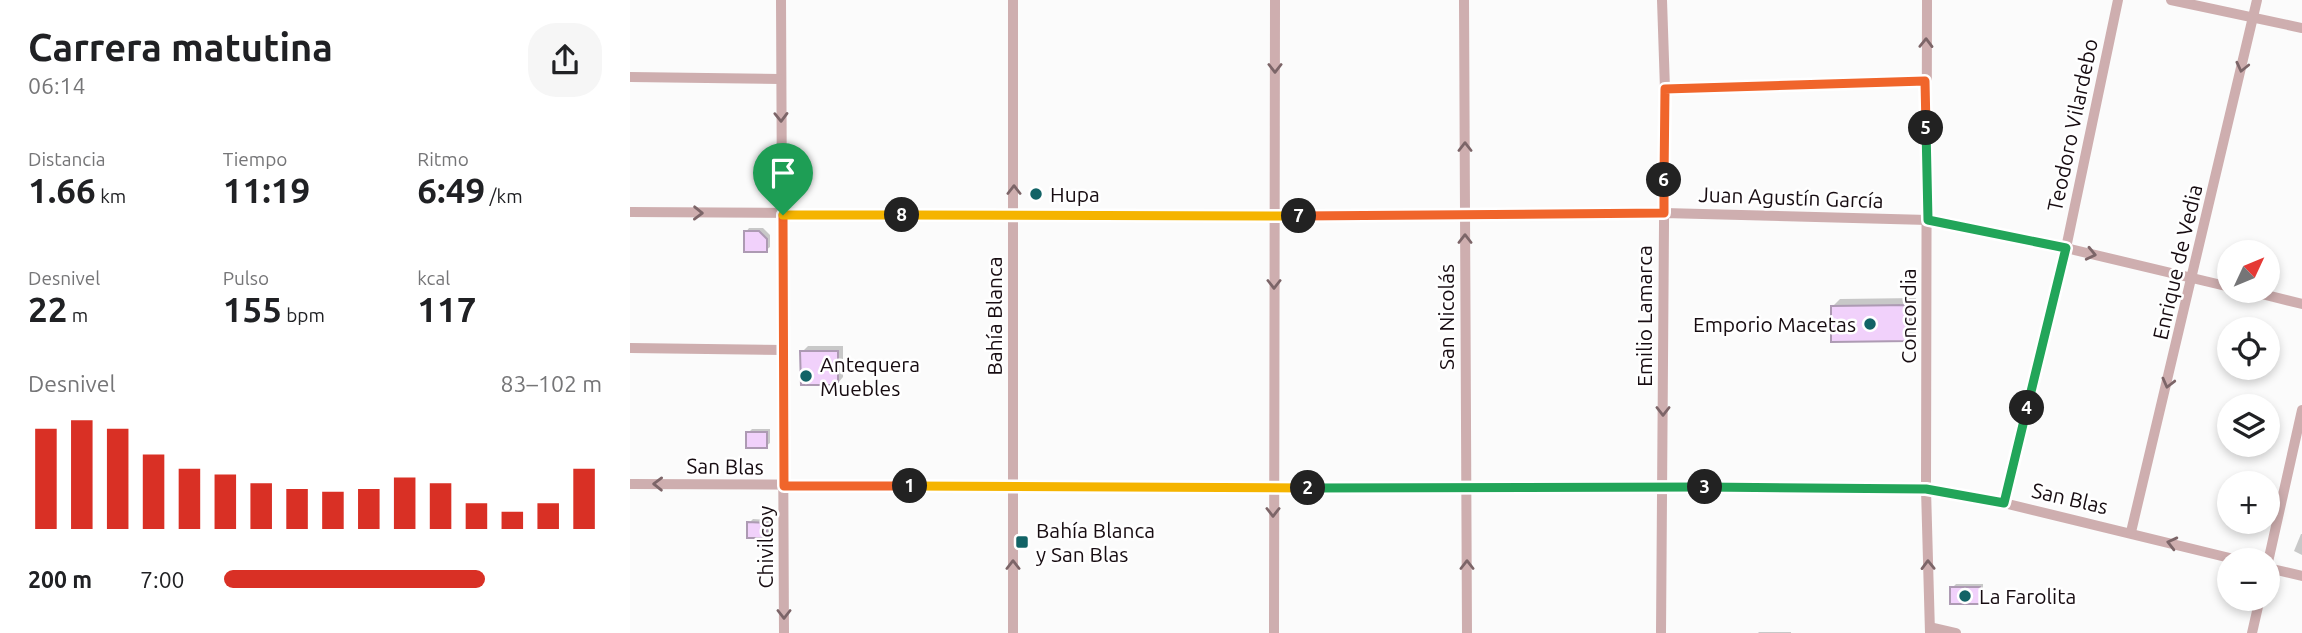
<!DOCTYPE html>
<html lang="es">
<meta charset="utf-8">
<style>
:root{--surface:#fff;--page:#f6f6f6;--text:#202124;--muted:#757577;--accent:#d93025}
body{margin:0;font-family:Ubuntu,sans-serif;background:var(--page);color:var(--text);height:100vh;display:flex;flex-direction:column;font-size:26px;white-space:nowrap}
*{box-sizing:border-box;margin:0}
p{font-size:23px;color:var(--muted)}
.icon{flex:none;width:38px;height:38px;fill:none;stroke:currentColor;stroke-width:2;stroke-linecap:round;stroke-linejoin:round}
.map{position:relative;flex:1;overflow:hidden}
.side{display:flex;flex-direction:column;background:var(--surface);width:630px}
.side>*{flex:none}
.needle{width:46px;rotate:46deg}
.buttons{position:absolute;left:1587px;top:240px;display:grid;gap:14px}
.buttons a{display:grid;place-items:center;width:63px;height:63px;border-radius:50%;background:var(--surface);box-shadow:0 4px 10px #0003;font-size:35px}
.pin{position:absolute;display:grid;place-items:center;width:60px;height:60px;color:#fff;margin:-72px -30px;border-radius:50% 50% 50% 0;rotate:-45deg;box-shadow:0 0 7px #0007}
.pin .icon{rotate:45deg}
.km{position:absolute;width:35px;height:35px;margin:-18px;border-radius:50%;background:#222;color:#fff;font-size:19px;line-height:35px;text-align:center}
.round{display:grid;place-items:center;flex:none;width:74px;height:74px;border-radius:28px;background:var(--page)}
.head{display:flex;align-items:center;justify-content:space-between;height:119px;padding:0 28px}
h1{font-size:38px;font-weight:700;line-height:52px}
.metrics{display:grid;grid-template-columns:repeat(3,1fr);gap:10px;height:119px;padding:7px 28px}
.metrics div{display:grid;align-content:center}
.metrics b{font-size:35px;font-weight:700}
.metrics small{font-size:19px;font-weight:400}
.metrics p{font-size:19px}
.chart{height:196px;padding:14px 28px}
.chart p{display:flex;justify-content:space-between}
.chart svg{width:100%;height:126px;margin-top:7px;stroke:var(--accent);stroke-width:6}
ul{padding:0 28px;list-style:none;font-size:23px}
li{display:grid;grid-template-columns:112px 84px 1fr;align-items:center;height:52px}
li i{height:18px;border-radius:9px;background:var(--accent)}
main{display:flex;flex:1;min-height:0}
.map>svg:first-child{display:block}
</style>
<main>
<section class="side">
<div class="head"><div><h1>Carrera matutina</h1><p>06:14</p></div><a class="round"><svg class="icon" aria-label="share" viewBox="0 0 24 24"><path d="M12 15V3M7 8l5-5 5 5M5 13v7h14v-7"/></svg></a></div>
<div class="metrics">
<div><p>Distancia</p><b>1.66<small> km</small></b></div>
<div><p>Tiempo</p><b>11:19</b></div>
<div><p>Ritmo</p><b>6:49<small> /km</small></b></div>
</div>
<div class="metrics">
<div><p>Desnivel</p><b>22<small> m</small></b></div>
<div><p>Pulso</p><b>155<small> bpm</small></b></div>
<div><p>kcal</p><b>117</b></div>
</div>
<div class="chart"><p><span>Desnivel</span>83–102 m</p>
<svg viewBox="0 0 160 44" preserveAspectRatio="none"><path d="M5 44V9M15 44V6M25 44V9M35 44V18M45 44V23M55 44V25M65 44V28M75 44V30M85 44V31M95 44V30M105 44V26M115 44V28M125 44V35M135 44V38M145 44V35M155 44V23"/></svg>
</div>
<ul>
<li><b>200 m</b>7:00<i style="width:69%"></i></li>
</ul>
</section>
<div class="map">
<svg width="1672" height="633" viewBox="0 0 1672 633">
<rect width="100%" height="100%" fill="#fbfbfb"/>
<g fill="#0003">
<path d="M119 228H133L140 235V247L136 250 116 232Z"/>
<path d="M1286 298 1287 331 1279 339 1202 307 1210 299Z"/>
<path d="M178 346H213V377L208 383 172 352Z"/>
<path d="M122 429H140V443L136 446 118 433Z"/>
<path d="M123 519 140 520V533L136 537 119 523Z"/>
<path d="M1671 534H1672V555L1664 551Z"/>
<path d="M1326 584H1353V598L1350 602 1322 588Z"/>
<path d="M1129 632H1161V633H1128Z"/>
</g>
<g fill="#f1d1fb" stroke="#ad9ab3" stroke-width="2">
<path d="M114 231H129L137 239V252H114Z"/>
<path d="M1279 305V341L1201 342V306Z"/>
<path d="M170 351H208V385H171Z"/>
<rect x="116" y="432" width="21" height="16"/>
<path d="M117 522 137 523V538H117Z"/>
<rect x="1320" y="587" width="30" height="17"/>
</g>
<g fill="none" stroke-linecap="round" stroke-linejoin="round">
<g stroke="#ceaeaf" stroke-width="10">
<path d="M151 0 154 633"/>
<path d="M383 0V633"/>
<path d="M834 0 837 633"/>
<path d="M1297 0 1296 489 1300 633"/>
<path d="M1541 0 1672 28"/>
<path d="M0 77 150 79"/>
<path d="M1035 89 1295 81"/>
<path d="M0 212 645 216 1034 213 1298 220 1436 248 1600 287"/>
<path d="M1616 290 1672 304"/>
<path d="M0 348 154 350"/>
<path d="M0 484 1296 489 1374 503 1608 560"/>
<path d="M1374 503 1436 248 1488 0"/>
<path d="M1501 532 1627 0"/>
<path d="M1638 562 1672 410"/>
<path d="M1638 568 1672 576"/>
<path d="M1300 627 1326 633"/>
<path d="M644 633 645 0"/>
<path d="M1031 633 1035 89 1032 0"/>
<path d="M1622 633 1630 598"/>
</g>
</g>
<defs><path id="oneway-chevron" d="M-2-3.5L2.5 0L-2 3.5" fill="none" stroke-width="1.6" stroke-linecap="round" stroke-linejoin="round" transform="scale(1.75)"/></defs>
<g stroke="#7c6568">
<use href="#oneway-chevron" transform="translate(1296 43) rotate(-89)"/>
<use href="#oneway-chevron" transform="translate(1612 67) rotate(103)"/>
<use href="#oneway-chevron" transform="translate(645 68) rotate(90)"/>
<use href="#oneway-chevron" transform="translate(151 117) rotate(89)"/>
<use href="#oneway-chevron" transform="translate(835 147) rotate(-90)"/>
<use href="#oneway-chevron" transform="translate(384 190) rotate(-90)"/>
<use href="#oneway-chevron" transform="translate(68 213) rotate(1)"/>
<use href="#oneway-chevron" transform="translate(835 239) rotate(-90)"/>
<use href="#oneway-chevron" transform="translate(1461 254) rotate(13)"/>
<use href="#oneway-chevron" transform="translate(644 284) rotate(90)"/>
<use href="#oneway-chevron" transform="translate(1538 383) rotate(104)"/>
<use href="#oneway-chevron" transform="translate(1033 411) rotate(90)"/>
<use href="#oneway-chevron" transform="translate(28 484) rotate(-179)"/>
<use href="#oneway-chevron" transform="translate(643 512) rotate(90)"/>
<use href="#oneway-chevron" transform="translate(1542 543) rotate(-166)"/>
<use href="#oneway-chevron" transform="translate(383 565) rotate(-90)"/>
<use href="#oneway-chevron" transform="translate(837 565) rotate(-90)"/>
<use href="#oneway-chevron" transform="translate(1298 565) rotate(-91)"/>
<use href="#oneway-chevron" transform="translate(154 614) rotate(90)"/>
</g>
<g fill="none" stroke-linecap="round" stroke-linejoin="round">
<defs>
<path id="split-1" d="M153 215 154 486H280"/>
<path id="split-2" d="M280 486 678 488"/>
<path id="split-3" d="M678 488 1075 487"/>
<path id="split-4" d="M1075 487 1296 489 1374 503 1397 408"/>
<path id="split-5" d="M1296 128 1298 220 1436 248 1397 408"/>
<path id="split-6" d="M1034 180 1035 89 1295 81 1296 128"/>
<path id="split-7" d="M669 216 1034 213V180"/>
<path id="split-8" d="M272 215 669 216"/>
<path id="split-9" d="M153 215H272"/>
</defs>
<use href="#split-1" stroke="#fff" stroke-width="14"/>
<use href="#split-2" stroke="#fff" stroke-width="14"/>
<use href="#split-3" stroke="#fff" stroke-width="14"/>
<use href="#split-4" stroke="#fff" stroke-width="14"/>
<use href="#split-5" stroke="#fff" stroke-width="14"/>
<use href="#split-6" stroke="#fff" stroke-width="14"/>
<use href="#split-7" stroke="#fff" stroke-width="14"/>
<use href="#split-8" stroke="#fff" stroke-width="14"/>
<use href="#split-9" stroke="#fff" stroke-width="14"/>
<use href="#split-1" stroke="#f0652b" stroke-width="9"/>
<use href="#split-2" stroke="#f5b400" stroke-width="9"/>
<use href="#split-3" stroke="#22a559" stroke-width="9"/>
<use href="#split-4" stroke="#22a559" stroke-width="9"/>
<use href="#split-5" stroke="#22a559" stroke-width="9"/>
<use href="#split-6" stroke="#f0652b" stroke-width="9"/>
<use href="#split-7" stroke="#f0652b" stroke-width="9"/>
<use href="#split-8" stroke="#f5b400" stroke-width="9"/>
<use href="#split-9" stroke="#f5b400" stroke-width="9"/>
</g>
<g fill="#126366" stroke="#fff" stroke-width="2.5">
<circle cx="406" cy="194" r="7"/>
<circle cx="1240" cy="324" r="7"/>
<circle cx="176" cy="376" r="7"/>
<rect x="385" y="535" width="14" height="14" rx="3.5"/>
<circle cx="1335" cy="596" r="7"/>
</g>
<g text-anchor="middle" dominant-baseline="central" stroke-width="5" stroke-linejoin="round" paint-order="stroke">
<g font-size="21" fill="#170c11" stroke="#fff">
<text transform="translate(1442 125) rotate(-78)">Teodoro Vilardebo</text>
<text transform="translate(1161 197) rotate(2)">Juan Agustín García</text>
<text transform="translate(1547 262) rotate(-77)">Enrique de Vedia</text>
<text transform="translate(364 316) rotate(-90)">Bahía Blanca</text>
<text transform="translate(1014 316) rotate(-90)">Emilio Lamarca</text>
<text transform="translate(1278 316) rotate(-90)">Concordia</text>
<text transform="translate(816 317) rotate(-90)">San Nicolás</text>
<text transform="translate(95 466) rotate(1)">San Blas</text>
<text transform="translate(1440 498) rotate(13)">San Blas</text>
<text transform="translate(135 547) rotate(-90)">Chivilcoy</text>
</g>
<g font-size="21" fill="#170c11" stroke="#fff" text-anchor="start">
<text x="420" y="194">Hupa</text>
<text x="1226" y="324" text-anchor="end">Emporio Macetas</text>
<text x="190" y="364">Antequera<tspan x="190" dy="24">Muebles</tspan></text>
<text x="406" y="530">Bahía Blanca<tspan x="406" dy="24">y San Blas</tspan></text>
<text x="1349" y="596">La Farolita</text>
</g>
</g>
</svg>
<div class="buttons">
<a><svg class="needle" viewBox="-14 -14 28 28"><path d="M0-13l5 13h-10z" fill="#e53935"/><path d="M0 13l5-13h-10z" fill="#757577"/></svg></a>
<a><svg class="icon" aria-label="locate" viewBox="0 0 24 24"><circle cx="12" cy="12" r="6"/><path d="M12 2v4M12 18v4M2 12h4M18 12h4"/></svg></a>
<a><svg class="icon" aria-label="layers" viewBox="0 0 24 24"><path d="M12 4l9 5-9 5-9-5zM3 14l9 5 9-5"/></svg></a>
<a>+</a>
<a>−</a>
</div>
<div class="pin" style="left:153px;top:215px;background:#1e9e55"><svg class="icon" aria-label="arrive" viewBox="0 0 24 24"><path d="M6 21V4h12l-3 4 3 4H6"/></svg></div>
<b class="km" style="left:280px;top:486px">1</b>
<b class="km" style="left:678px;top:488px">2</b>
<b class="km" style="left:1075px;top:487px">3</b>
<b class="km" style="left:1397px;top:408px">4</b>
<b class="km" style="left:1296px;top:128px">5</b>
<b class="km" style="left:1034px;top:180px">6</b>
<b class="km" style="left:669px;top:216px">7</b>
<b class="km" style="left:272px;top:215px">8</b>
</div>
</main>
